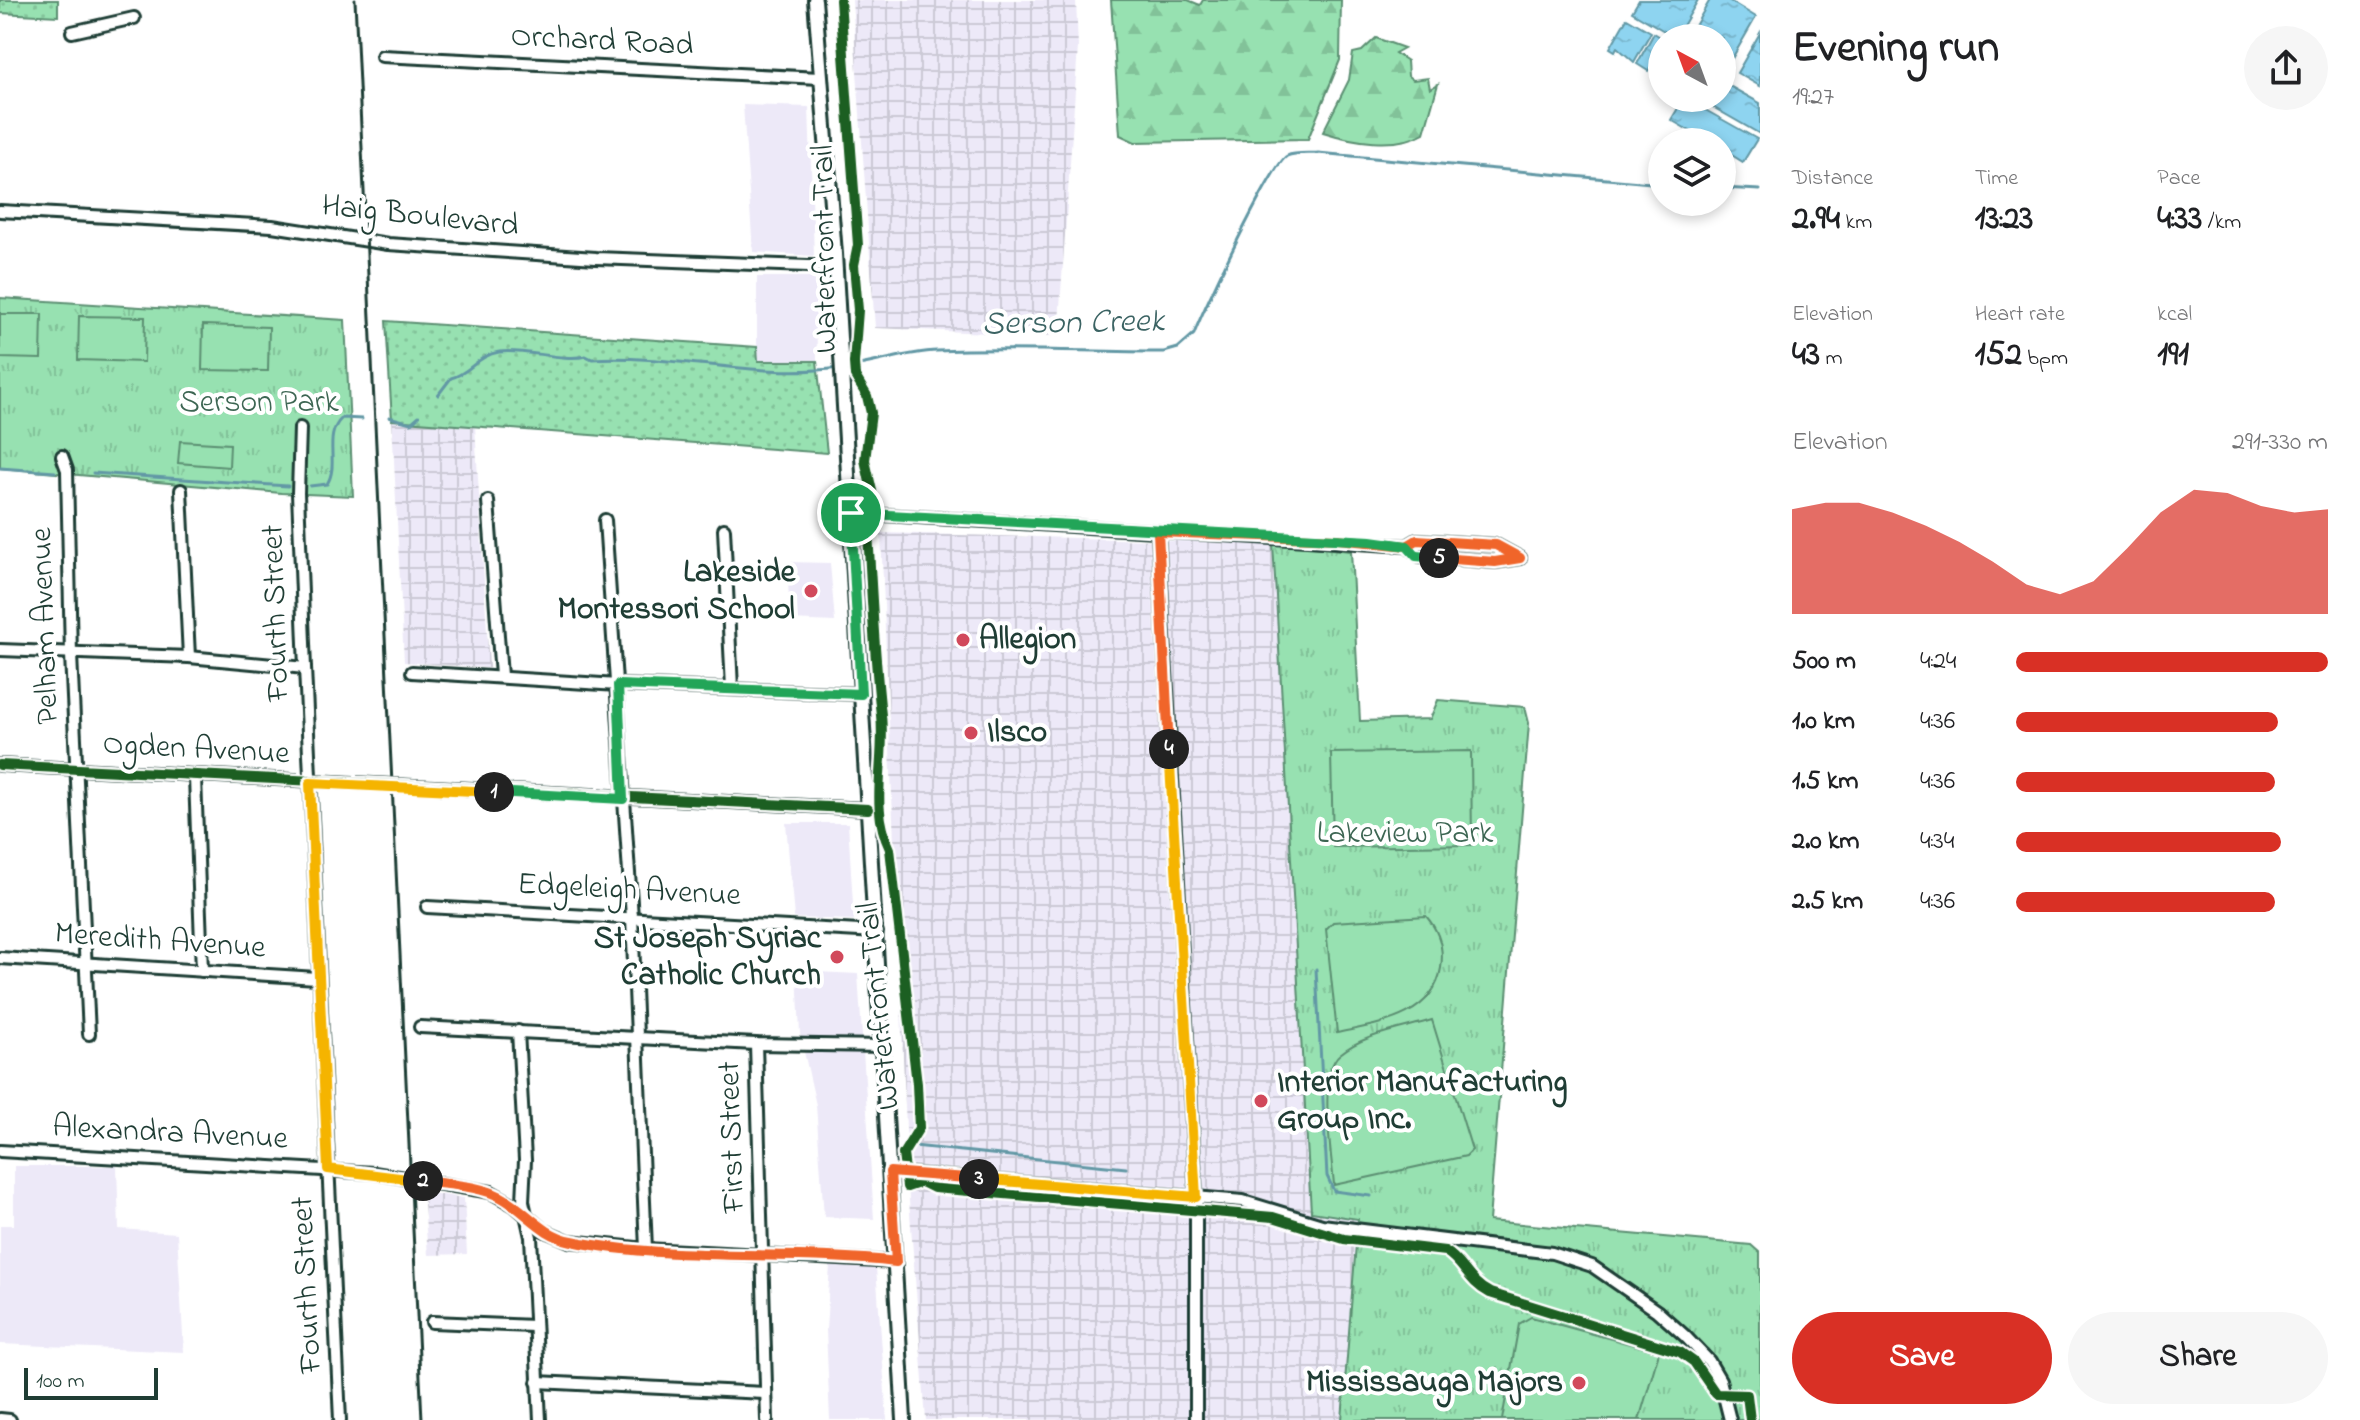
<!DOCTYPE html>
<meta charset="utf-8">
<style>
:root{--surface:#fff;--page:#f6f6f6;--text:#202124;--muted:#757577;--accent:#d93025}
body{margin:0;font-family:"Indie Flower",sans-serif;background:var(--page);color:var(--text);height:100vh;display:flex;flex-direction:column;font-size:30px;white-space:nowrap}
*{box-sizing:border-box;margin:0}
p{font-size:26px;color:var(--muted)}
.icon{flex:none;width:44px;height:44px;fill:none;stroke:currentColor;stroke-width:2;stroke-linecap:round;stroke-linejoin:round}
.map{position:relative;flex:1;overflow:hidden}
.panel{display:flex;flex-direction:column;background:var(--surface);width:600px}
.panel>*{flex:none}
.needle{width:52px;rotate:319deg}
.tools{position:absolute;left:1648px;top:24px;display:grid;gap:16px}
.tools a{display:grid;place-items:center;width:88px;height:88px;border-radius:50%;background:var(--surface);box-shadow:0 4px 12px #0003;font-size:40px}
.scale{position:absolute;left:24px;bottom:20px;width:134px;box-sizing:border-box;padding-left:8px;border:4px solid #1f3d34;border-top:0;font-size:22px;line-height:28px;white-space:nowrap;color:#1f3d34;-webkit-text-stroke:6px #fff;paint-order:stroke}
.pin{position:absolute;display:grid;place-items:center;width:68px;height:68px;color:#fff;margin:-34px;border:4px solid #fff;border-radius:50%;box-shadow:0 2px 8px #0007}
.km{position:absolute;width:40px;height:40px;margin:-20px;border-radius:50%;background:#222;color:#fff;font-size:22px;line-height:40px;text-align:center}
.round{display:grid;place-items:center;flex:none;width:84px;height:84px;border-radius:42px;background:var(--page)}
.headline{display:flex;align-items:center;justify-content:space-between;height:136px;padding:0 32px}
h1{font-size:44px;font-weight:700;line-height:60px}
.metrics{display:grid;grid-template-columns:repeat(3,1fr);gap:12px;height:136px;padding:8px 32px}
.metrics div{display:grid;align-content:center}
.metrics b{font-size:34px;font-weight:700}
.metrics small{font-size:22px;font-weight:400}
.metrics p{font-size:22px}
.chart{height:224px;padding:16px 32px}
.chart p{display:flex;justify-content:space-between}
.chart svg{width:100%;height:144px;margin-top:8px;fill:var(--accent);opacity:.7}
.button{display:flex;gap:16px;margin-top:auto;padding:16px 32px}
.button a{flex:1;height:92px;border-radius:48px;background:var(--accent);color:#fff;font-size:32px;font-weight:700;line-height:92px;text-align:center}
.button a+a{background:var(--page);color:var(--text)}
ul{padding:0 32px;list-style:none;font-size:26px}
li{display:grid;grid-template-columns:128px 96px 1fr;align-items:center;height:60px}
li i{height:20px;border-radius:10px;background:var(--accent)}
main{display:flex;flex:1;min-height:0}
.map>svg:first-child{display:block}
</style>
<main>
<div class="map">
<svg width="1760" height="1420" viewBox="0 0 1760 1420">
<defs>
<pattern id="industrial-grid" width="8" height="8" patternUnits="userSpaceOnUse" patternTransform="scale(2)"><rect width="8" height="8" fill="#ede9f8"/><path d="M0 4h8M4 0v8" fill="none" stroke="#cbc9d5"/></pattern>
<pattern id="grass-dots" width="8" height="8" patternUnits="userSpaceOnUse" patternTransform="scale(2)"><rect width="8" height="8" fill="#97e1b1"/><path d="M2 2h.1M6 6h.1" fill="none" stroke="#82c299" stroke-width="1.8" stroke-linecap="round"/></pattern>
<pattern id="forest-firs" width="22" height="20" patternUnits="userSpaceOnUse" patternTransform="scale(2)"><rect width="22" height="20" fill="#97e1b1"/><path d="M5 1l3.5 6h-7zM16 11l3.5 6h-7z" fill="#82c299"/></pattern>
<pattern id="park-tufts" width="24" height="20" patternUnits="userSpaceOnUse" patternTransform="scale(2)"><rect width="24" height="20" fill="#97e1b1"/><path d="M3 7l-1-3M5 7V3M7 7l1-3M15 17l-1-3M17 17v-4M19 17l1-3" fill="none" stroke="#82c299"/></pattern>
<pattern id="water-ripples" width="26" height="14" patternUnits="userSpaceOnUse" patternTransform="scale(2)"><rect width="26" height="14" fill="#8ed4f0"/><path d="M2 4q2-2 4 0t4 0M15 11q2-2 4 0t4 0" fill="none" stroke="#7ab7ce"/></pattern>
</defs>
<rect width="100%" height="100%" fill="#fff"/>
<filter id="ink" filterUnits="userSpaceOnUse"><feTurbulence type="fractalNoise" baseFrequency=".0125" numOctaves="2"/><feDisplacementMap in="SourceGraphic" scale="16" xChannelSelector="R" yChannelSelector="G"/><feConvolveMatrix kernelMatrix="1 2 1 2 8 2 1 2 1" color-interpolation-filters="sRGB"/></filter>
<g filter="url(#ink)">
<g fill="#ede9f8">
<path d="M743 105 809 107 814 256 753 252Z"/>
<path d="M757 277H816L817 361H757Z"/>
<path d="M787 562 830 563 835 622 790 620Z"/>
<path d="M786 823H848L854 920 794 918Z"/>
<path d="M797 971 858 974 874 1219 824 1217 816 1105 800 1034Z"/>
<path d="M14 1166H117L119 1229 177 1233 184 1352 0 1344V1225H14Z"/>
<path d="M830 1265 876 1267 887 1420H830L826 1330Z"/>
</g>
<g fill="url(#industrial-grid)">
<path d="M852 0H1076L1078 47 1058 336 875 328Z"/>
<path d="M392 420 475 426 489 668 404 662Z"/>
<path d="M881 533 1273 543 1311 1212 1358 1218 1342 1420H926L909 1200Z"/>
<path d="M423 1192 464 1198 467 1254 428 1255Z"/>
</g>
<g fill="url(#grass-dots)" stroke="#5b8f72" stroke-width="2">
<path d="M0 0H58V16L0 13Z"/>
<path d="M386 321 757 347 758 361H817L827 453 392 420Z"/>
</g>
<g fill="url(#forest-firs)" stroke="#5b8f72" stroke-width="2">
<path d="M1111 0H1188L1200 5 1203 0H1341L1340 60 1308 139 1135 142 1120 135Z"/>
<path d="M1376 38 1404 48 1395 53 1407 61 1408 76 1413 80 1428 78 1430 89 1438 84 1424 133C1396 150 1351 141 1323 132L1349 80 1353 53 1362 51Z"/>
</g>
<g fill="url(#park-tufts)" stroke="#5b8f72" stroke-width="2">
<path d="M0 298 345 320 353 496 281 493 0 468Z"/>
<path d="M1273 543 1351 551 1360 721 1430 719 1438 700 1525 707 1529 723 1489 1221 1751 1245 1760 1253V1420H1342L1358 1219 1311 1212Z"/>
</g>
<g fill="#97e1b1" stroke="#5b8f72" stroke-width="2">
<path d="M0 314H42L41 359 0 358Z"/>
<path d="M79 316 145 317 144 362 78 360Z"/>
<path d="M203 325 269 327 268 371 202 370Z"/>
<path d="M180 441 230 444 229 467 178 463Z"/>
<path d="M1471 751 1472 845 1333 847 1331 753Z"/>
<path d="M1426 916C1439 931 1444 949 1441 968 1433 1018 1377 1024 1337 1033L1326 929 1333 922Z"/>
<path d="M1432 1020 1472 1150 1466 1156 1334 1185C1332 1156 1317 1072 1340 1054 1364 1034 1402 1029 1432 1020Z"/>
<path d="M1531 1317 1659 1352 1639 1420H1502L1519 1324Z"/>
</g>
<g fill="url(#water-ripples)" stroke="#6298a5" stroke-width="2">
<path d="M1639 0H1698L1676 38 1632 12Z"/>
<path d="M1710 0H1728L1756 17 1727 67 1722 64V38H1688Z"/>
<path d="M1627 18 1651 32 1634 62 1617 47 1615 51 1610 48Z"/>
<path d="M1654 33 1662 38V61L1652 73 1651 67 1648 71 1637 64Z"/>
<path d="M1760 33V86L1737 73Z"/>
<path d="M1722 82 1760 103V134L1697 98H1722Z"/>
<path d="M1684 98 1757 139 1743 162 1722 149V142H1709L1671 120Z"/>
</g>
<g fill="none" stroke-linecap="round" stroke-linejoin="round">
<g stroke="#6298a5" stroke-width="3">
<path d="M1722 188 1760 190"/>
<path d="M847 367C878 363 906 352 937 351 1013 347 1088 352 1164 352L1178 348 1194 334C1202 311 1272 164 1287 156 1295 152 1309 154 1318 153L1662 184"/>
<path d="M438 395 451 378C469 374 478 355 499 352 523 348 563 362 586 356L592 359C675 354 756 379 839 368"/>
<path d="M389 417 411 423 419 416"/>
<path d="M0 468 55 472"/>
<path d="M93 473 288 486"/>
<path d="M310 486 327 484C340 463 322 437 342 418L362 419"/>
<path d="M1316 969 1327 1176 1334 1191 1371 1196"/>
<path d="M914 1146 1126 1168"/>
</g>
<defs>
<g id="minor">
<path d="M72 32 134 18"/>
<path d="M382 56 820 78"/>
<path d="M0 211 272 226 388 244 596 258 836 267"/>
<path d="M300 428 298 493 305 668 340 1420"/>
<path d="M62 456 67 470 71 655 89 1034"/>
<path d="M181 490 189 657"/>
<path d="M488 501 501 676"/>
<path d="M851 513 1407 546"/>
<path d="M605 520 632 917 646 1249"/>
<path d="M724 529 732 688"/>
<path d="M1158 532 1196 1197V1420"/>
<path d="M1407 546 1417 540 1496 545 1520 558"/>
<path d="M1407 546 1420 556 1495 562 1520 558"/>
<path d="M0 650 189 657 305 668"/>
<path d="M412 672 618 685 861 694"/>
<path d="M0 765 868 809"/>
<path d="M195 777 202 971"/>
<path d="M427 907 877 932"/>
<path d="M0 958 317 978"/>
<path d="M420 1027 756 1044 884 1046"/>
<path d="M518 1031 525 1160 523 1201 531 1237 540 1420"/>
<path d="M756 1044 767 1420"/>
<path d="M0 1151 374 1173 491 1192 514 1205 543 1230 569 1241 646 1249 896 1262"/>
<path d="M890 1172 1243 1201 1322 1225 1552 1253 1592 1266 1657 1311 1685 1336 1709 1361 1720 1380 1730 1420"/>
<path d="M432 1322 534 1326"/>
<path d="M537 1382 765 1393"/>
<path d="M0 1419 10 1420"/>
</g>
<path id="major" d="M815 0 835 254 904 1420"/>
</defs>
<use href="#minor" stroke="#1f3d34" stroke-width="16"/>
<use href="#major" stroke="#1f3d34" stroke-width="18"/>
<use href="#minor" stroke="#fff" stroke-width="10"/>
<use href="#major" stroke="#fff" stroke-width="12"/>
<path stroke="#1f3d34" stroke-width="3" d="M355 0 422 1420"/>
<defs>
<g id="cycleway">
<path d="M840 0 858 245 854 265 858 310 854 363 855 376 867 396 871 413 865 460 872 491 866 501C871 572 873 644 881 715 886 761 869 806 890 849L917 1084 919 1128 903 1154 907 1187 922 1182 934 1188 1273 1217 1344 1239 1445 1251C1463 1261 1468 1282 1490 1293L1680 1352 1694 1362 1716 1394 1747 1395 1750 1420"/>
<path d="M0 765 868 809"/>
</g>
</defs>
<use href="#cycleway" stroke="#fff" stroke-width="15"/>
<use href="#cycleway" stroke="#1b5e20" stroke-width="10"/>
</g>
</g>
<g fill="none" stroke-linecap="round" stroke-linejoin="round" filter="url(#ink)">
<defs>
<path id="split-1" d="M494 792 623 799 618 685 861 694 851 513"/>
<path id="split-2" d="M423 1181 328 1169 310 783 494 792"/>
<path id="split-3" d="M423 1181C449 1185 478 1185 501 1197 527 1211 541 1235 572 1241 673 1262 792 1250 896 1262L890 1172 979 1179"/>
<path id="split-4" d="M979 1179 1196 1197 1169 749"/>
<path id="split-5" d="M1169 749 1158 532 1337 539 1407 546 1417 540 1496 545 1520 558 1495 562 1439 558"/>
<path id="split-6" d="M851 513 1371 541 1407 546 1416 556 1439 558"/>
</defs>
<use href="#split-1" stroke="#fff" stroke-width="16"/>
<use href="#split-2" stroke="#fff" stroke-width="16"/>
<use href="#split-3" stroke="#fff" stroke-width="16"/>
<use href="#split-4" stroke="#fff" stroke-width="16"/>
<use href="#split-5" stroke="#fff" stroke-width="16"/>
<use href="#split-6" stroke="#fff" stroke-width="16"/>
<use href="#split-1" stroke="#22a559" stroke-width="10"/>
<use href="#split-2" stroke="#f5b400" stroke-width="10"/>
<use href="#split-3" stroke="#f0652b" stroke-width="10"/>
<use href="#split-4" stroke="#f5b400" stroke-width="10"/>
<use href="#split-5" stroke="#f0652b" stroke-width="10"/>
<use href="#split-6" stroke="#22a559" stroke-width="10"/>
</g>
<g fill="#d1495b" stroke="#fff" stroke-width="3">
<circle cx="811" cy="591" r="8"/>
<circle cx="963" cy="640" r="8"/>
<circle cx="971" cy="733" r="8"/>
<circle cx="837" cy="957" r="8"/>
<circle cx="1261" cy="1101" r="8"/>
<circle cx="1579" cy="1383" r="8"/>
</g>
<g text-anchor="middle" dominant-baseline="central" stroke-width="8" stroke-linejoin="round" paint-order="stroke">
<g font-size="32" fill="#1f3d34" stroke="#fff">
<text transform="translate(602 42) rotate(3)">Orchard Road</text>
<text transform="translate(420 217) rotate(6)">Haig Boulevard</text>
<text transform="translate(826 249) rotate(-91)">Waterfront Trail</text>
<text transform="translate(277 613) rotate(-92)">Fourth Street</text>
<text transform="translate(46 626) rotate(-92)">Pelham Avenue</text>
<text transform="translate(196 750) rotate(3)">Ogden Avenue</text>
<text transform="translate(629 891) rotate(3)">Edgeleigh Avenue</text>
<text transform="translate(160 942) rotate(4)">Meredith Avenue</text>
<text transform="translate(880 1006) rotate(-96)">Waterfront Trail</text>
<text transform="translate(170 1134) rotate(3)">Alexandra Avenue</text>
<text transform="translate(733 1137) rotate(-92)">First Street</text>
<text transform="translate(308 1285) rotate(-93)">Fourth Street</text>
</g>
<g font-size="32" fill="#3d6653" stroke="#fff">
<text x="259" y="403">Serson Park</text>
<text x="1405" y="834">Lakeview Park</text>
</g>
<g font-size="32" font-weight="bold" fill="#1f3d34" stroke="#fff" text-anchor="end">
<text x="795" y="573">Lakeside<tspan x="795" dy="37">Montessori School</tspan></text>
<text x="979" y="640" text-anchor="start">Allegion</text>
<text x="987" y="733" text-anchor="start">Ilsco</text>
<text x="821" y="939">St Joseph Syriac<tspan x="821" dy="37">Catholic Church</tspan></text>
<text x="1277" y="1083" text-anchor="start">Interior Manufacturing<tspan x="1277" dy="37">Group Inc.</tspan></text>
<text x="1563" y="1383">Mississauga Majors</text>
</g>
<g font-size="34" font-style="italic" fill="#3b6363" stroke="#fff">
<text transform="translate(1073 324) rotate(-1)">Serson Creek</text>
</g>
</g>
</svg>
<div class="tools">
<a><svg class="needle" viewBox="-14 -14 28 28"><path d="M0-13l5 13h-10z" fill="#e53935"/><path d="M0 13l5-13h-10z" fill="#757577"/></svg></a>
<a><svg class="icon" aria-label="layers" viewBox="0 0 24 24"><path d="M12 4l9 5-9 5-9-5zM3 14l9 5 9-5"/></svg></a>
</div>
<div class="scale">100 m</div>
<div class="pin" style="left:851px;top:513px;background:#1e9e55"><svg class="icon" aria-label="arrive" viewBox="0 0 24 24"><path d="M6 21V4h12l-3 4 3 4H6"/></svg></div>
<b class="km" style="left:494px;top:792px">1</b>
<b class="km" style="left:423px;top:1181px">2</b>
<b class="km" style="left:979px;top:1179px">3</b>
<b class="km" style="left:1169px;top:749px">4</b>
<b class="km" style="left:1439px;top:558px">5</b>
</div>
<section class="panel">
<div class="headline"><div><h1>Evening run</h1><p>19:27</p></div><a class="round"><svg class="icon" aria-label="share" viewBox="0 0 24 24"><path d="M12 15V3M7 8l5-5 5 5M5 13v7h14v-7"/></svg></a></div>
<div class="metrics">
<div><p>Distance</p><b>2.94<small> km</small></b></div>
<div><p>Time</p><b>13:23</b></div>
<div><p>Pace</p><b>4:33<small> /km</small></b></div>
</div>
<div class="metrics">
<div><p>Elevation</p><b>43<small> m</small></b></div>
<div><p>Heart rate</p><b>152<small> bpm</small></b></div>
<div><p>kcal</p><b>191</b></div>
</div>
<div class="chart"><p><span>Elevation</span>291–330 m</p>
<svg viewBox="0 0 160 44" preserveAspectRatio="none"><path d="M0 44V12L10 10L20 10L30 13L40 17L50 22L60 28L70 35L80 38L90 34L100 24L110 13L120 6L130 7L140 11L150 13L160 12V44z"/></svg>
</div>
<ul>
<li><b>500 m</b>4:24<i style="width:100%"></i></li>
<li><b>1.0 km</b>4:36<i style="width:84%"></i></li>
<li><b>1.5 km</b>4:36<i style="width:83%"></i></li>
<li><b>2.0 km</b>4:34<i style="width:85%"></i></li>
<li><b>2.5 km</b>4:36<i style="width:83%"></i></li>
</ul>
<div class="button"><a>Save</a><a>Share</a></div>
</section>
</main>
